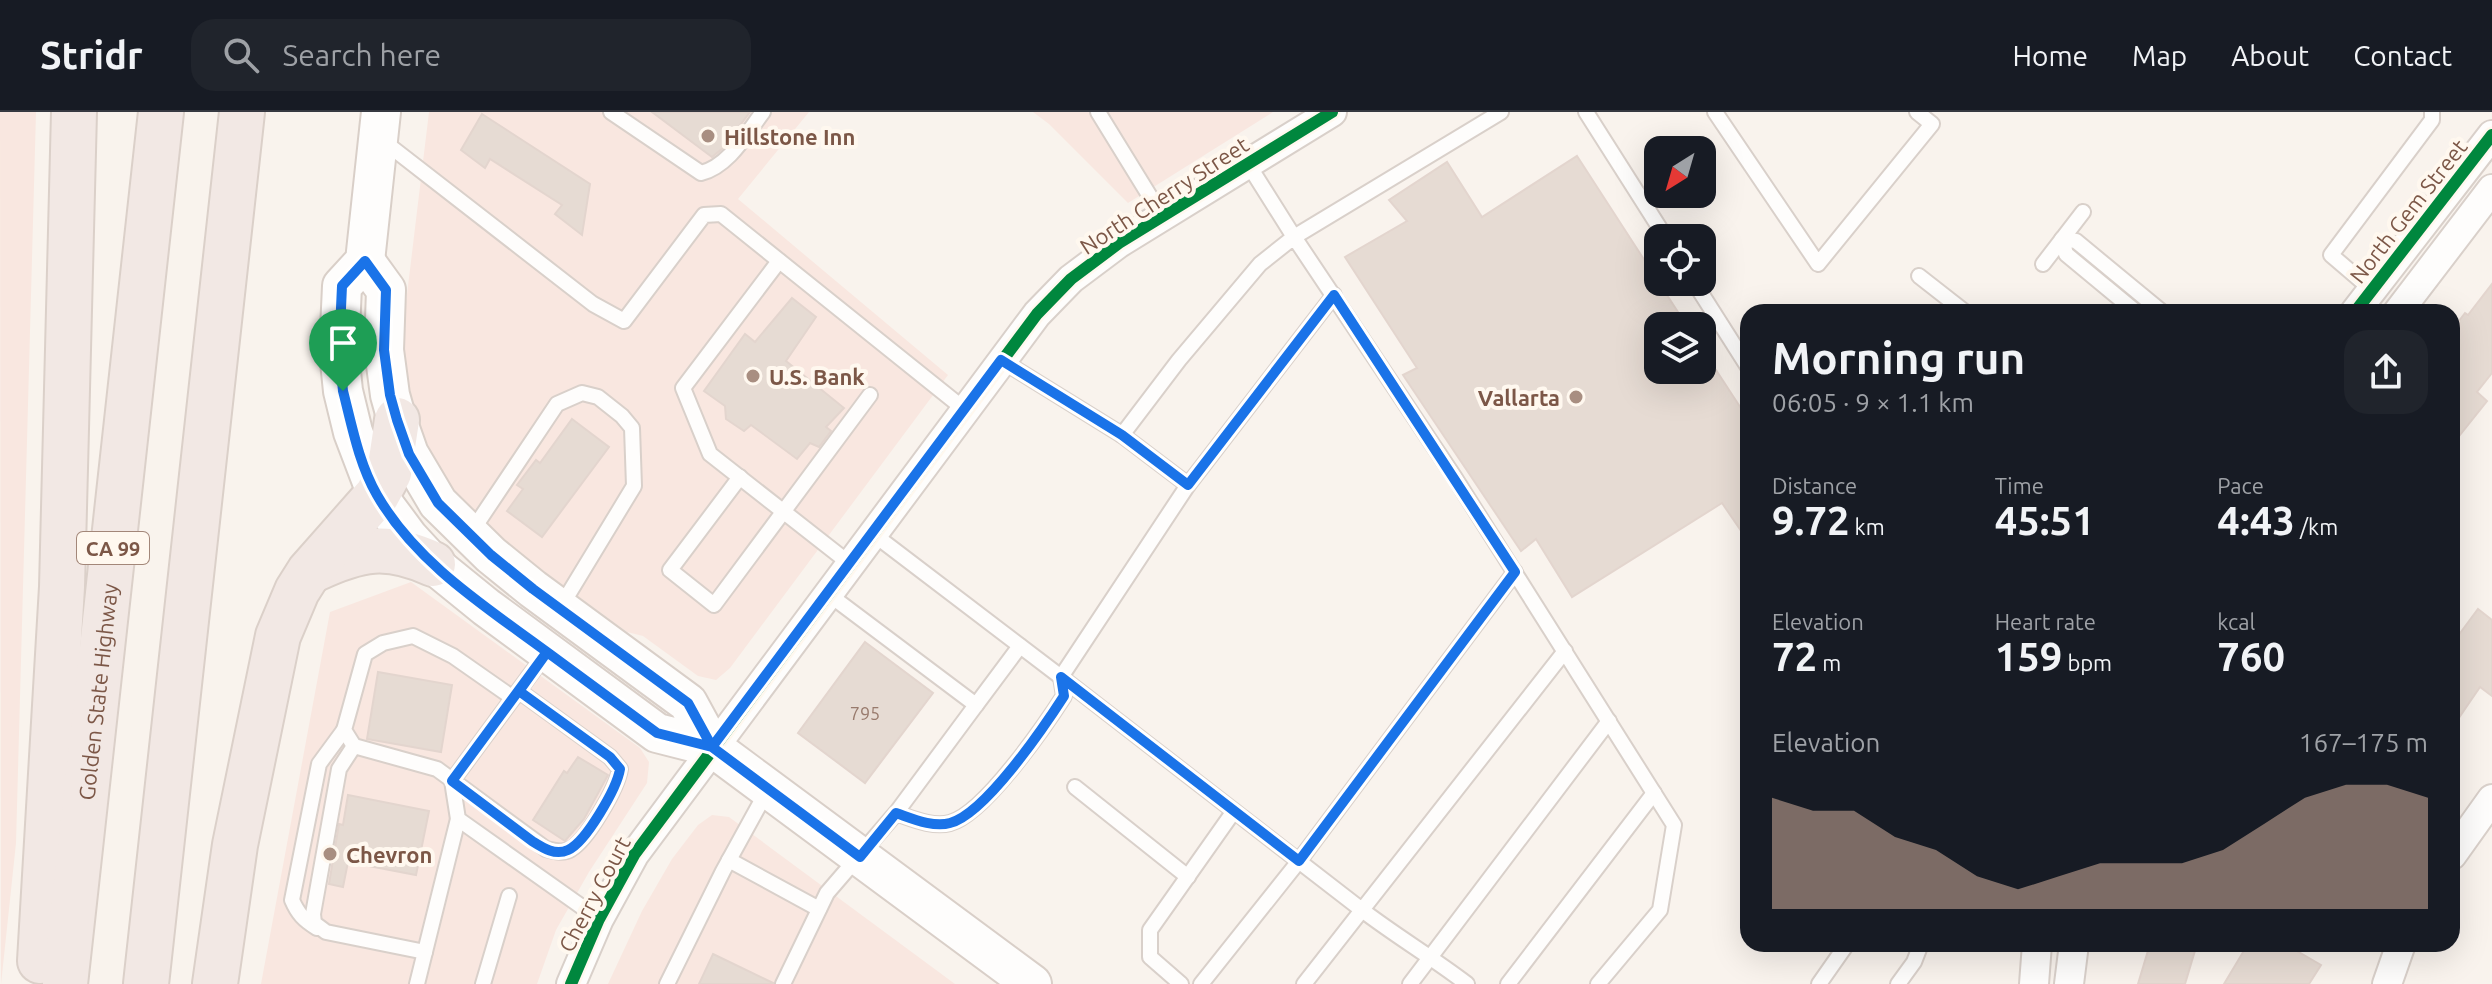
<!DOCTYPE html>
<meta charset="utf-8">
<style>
:root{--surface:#171b24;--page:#20242c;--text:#f1f3f6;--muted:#9ea1a6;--line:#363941;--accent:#a88e81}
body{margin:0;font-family:Ubuntu,sans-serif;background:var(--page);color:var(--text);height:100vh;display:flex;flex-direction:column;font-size:30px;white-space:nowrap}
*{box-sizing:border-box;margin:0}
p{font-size:26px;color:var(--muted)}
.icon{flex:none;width:44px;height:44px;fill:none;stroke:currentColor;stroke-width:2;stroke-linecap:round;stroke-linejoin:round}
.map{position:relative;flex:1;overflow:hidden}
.drawer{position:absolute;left:1740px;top:192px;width:720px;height:648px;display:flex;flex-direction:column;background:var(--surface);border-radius:24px;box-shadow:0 8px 32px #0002}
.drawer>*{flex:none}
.needle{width:52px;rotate:217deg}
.buttons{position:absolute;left:1644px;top:24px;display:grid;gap:16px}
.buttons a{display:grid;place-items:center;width:72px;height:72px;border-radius:16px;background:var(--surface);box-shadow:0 8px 32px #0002;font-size:40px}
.pin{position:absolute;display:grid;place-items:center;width:68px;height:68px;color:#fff;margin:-82px -34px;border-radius:50% 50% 50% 0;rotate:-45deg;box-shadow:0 0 8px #0007}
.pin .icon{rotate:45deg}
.round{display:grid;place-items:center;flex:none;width:84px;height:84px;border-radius:24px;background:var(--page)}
.head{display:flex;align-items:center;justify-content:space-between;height:136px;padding:0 32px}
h1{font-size:44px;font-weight:700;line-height:60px}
.metrics{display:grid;grid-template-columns:repeat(3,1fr);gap:12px;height:136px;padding:8px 32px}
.metrics div{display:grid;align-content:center}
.metrics b{font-size:40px;font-weight:700}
.metrics small{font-size:22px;font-weight:400}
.metrics p{font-size:22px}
.chart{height:224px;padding:16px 32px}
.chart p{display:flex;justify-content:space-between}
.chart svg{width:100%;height:144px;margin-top:8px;fill:var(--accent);opacity:.7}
header{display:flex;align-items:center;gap:48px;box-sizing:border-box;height:112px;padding:0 40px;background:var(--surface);border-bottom:2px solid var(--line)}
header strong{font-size:38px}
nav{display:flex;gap:44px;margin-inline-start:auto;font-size:28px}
.search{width:560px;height:72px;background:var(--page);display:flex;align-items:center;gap:20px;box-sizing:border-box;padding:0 28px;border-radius:24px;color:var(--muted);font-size:30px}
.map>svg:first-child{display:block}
</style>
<header>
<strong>Stridr</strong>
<div class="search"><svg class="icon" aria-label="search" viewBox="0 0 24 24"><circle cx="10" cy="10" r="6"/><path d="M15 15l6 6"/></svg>Search here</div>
<nav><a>Home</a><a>Map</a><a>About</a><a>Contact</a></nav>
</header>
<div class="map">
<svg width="2492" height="872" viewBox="0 0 2492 872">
<rect width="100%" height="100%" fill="#f9f3ed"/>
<g fill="#f9e7e0">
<path d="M0 0H36L16 731 1 872Z"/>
<path d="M429 0H809L738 87 948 263 730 556 716 568 698 564 643 524 627 520 504 430 460 389 440 359 412 298 405 266V199Z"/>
<path d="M1033 0H1273L1128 91 1049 12Z"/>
<path d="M411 470 640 636 649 650 647 671 589 760 556 818 537 872H261L330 500Z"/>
<path d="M712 703 729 705 955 872H608L642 799 672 747 698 713Z"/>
</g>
<g fill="#e6dbd3" stroke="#e3d5ce" stroke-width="2">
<path d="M652 0H750L723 36 712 45Z"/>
<path d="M482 2 590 72 582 123 555 102 562 93 490 47 485 56 461 38Z"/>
<path d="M1577 44 1687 214H1658V258H1716L1748 307V429L1722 391 1572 485 1536 427 1521 439 1403 263 1417 256 1345 145 1407 109 1389 88 1447 50 1482 105Z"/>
<path d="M2492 172V261L2477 280 2487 289 2452 333V218L2465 201 2468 203Z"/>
<path d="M792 186 816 205 786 249 844 296 826 315 831 319 819 335 810 331 797 347 751 313 744 319 726 307 725 294 704 279 745 222 755 230Z"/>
<path d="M572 307 609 335 542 425 507 399 523 377 517 373 536 348 540 351Z"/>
<path d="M2478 497 2492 508V584L2480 575 2452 616V532Z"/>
<path d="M865 530 933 581 865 671 798 621Z"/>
<path d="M378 560 452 573 441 640 367 627Z"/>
<path d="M578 645 608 663 584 707 565 729 533 708 564 659 567 661Z"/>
<path d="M348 683 429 699 416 763 348 750 343 775 329 772 339 712 343 713Z"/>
<path d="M2150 832H2197L2185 872H2138Z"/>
<path d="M2248 832H2285L2321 853 2309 872H2224Z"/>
<path d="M713 842 773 871V872H699Z"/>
</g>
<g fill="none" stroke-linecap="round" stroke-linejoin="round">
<defs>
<g id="lane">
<path d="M611 0 701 61C729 54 746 22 763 0"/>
<path d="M1098 0 1162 104"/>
<path d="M1586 0 1666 126"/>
<path d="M1715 0 1818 152 1932 12 1917 0"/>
<path d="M382 28 593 192 624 209 704 103 721 102 964 297"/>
<path d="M1248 52 1294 125 1501 0"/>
<path d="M779 149 683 276 710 342 849 451"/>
<path d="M2043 152 2083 100"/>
<path d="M1919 164 1965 200"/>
<path d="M1694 170 1748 255"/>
<path d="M2372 178 2331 143 2432 8V0"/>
<path d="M2136 200 2066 142 2062 127 2076 129 2162 200"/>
<path d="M1001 248 1122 323"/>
<path d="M740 365 670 458 714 493 870 283"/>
<path d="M1188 373 1334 183"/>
<path d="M872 421 1061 565 1188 373 1122 323 1179 248 1260 152 1294 125 1455 366 1674 713 1660 798 1598 872"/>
<path d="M470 422 557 292 582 281 598 285 622 304 632 316 634 374 560 496"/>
<path d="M827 481 976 593 1020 534"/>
<path d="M547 540 452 669 458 707 599 807"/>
<path d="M1061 565 1362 798 1565 539"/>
<path d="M513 586 453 544 413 524 383 531 365 542 344 618 354 634 437 657 546 737C554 739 563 742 571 737 587 728 617 676 620 657L610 645 519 579"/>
<path d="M354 634 339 657 313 802 314 811 326 820 425 840"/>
<path d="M1075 675 1188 765"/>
<path d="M896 701C911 706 933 716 950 711 984 702 1044 615 1064 584L1061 565"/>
<path d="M729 748 819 797"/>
<path d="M317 816C304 808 298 802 292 788L319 652 344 618"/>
<path d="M417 872 458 707"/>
<path d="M483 872 509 784"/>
<path d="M667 872 723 759 768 677"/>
<path d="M783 872 827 781 896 701 976 593"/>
<path d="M1181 872 1150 845V818L1234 699"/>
<path d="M1201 872 1299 749 1515 460"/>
<path d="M1304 872 1362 798C1396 824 1433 846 1467 872"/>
<path d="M1410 872 1609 609"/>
<path d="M1508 872 1654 681"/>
<path d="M1819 872 1847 832"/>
<path d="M1898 872 1914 850 1921 832"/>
</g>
<g id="street">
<path d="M2355 200 2492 23"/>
<path d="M2398 200 2492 77"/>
<path d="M2452 743 2492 687"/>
<path d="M571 872 599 807 634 743 1037 202 1071 167 1119 131 1332 0"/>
<path d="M2034 872 2037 832"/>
<path d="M2069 872 2074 832"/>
<path d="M2387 872 2401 832"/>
</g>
<g id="secondary">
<path d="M381 0 365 149 342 174 339 240 343 279 353 320 377 383 409 426 433 452 486 495 657 621 712 635 1032 872"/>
<path d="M365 149 386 178 384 238 390 283 397 308 409 342 438 391 491 443 533 477 688 591 712 635"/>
</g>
<g id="highway">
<path d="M315 457C360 436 387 431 433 452"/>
<path d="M40 849 62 475 74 0"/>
<path id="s1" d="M65 872 161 0"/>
<path d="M146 872 242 0"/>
<path d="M215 872 235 733 278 524 297 479 309 460 377 383 389 361 397 308"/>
</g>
</defs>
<use href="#lane" stroke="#d9d0ca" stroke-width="18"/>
<use href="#street" stroke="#d9d0ca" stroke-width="32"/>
<use href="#secondary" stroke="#d9cfc8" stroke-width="42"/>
<use href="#highway" stroke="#dbd0c9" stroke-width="48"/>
<use href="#lane" stroke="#fefdfc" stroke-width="14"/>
<use href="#street" stroke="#fefdfc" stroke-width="28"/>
<use href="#secondary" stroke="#fefdfc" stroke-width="38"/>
<use href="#highway" stroke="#f2e8e4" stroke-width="44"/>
<defs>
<g id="cycleway">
<path d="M2355 200 2492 23"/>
<path d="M571 872 599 807 634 743 1037 202 1071 167 1119 131 1332 0"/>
</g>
</defs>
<use href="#cycleway" stroke="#fff8ef" stroke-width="17"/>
<use href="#cycleway" stroke="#00873e" stroke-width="12"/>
</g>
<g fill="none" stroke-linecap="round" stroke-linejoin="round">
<defs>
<path id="route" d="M343 279C352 314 359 352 377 383 416 451 486 495 547 540L452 669 532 729C543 736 555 744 568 738 586 730 617 676 620 657L610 645 519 579 547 540 657 621 712 635 860 745 896 701C911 706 933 716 950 711 985 702 1044 615 1064 584L1061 565 1299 749 1515 460 1334 183 1188 373 1122 323 1001 248 712 635 688 591 533 477 491 443 438 391 409 342 397 308 390 283 384 238 386 178 365 149 342 174 339 240 343 279"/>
</defs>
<use href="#route" stroke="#fff" stroke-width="16"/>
<use href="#route" stroke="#1a73e8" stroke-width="10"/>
</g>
<g fill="#a88e81" stroke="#fff8ef" stroke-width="3">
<circle cx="708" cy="24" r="8"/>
<circle cx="753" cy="264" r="8"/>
<circle cx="1576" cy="285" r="8"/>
<circle cx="330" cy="742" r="8"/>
</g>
<g text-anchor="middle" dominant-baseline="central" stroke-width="8" stroke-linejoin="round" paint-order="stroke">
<g font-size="18" fill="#987a6c">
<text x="865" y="601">795</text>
</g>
<rect fill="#fff8ef" stroke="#a38779" stroke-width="2" x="77" y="420" width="72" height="32" rx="6"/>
<g font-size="20" font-weight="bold" fill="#7c5747">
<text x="113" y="436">CA 99</text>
</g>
<g font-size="22" font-weight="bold" fill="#7c5747" stroke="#fff8ef" text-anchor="start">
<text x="724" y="24">Hillstone Inn</text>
<text x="769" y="264">U.S. Bank</text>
<text x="1560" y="285" text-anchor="end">Vallarta</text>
<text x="346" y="742">Chevron</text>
</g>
<g font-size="22" fill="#7c5747" stroke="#fff8ef">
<text transform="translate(1164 83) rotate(-33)">North Cherry Street</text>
<text transform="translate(2408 99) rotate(-52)">North Gem Street</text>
<text stroke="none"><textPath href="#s1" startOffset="294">Golden State Highway</textPath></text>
<text transform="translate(594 782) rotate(-62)">Cherry Court</text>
</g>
</g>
</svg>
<div class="buttons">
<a><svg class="needle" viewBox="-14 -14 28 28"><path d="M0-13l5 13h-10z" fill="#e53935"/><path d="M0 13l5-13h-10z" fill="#9ea1a6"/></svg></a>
<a><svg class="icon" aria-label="locate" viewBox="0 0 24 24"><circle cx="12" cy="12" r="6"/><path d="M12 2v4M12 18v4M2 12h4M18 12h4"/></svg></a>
<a><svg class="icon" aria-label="layers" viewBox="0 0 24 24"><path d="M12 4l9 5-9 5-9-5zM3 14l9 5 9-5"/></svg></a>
</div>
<div class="pin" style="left:343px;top:279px;background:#1e9e55"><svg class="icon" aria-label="arrive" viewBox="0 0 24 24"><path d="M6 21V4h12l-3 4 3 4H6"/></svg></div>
<section class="drawer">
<div class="head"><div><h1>Morning run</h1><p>06:05 · 9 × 1.1 km</p></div><a class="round"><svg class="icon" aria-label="share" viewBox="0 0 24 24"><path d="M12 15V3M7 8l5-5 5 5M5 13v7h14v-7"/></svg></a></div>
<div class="metrics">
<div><p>Distance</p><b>9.72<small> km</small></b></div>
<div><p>Time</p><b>45:51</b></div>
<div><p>Pace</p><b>4:43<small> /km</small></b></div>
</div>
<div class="metrics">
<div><p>Elevation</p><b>72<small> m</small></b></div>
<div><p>Heart rate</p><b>159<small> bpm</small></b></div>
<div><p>kcal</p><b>760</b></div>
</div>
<div class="chart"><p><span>Elevation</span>167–175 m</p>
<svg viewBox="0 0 160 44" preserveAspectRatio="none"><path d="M0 44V10L10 14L20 14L30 22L40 26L50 34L60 38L70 34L80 30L90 30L100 30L110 26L120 18L130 10L140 6L150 6L160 10V44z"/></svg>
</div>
</section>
</div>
